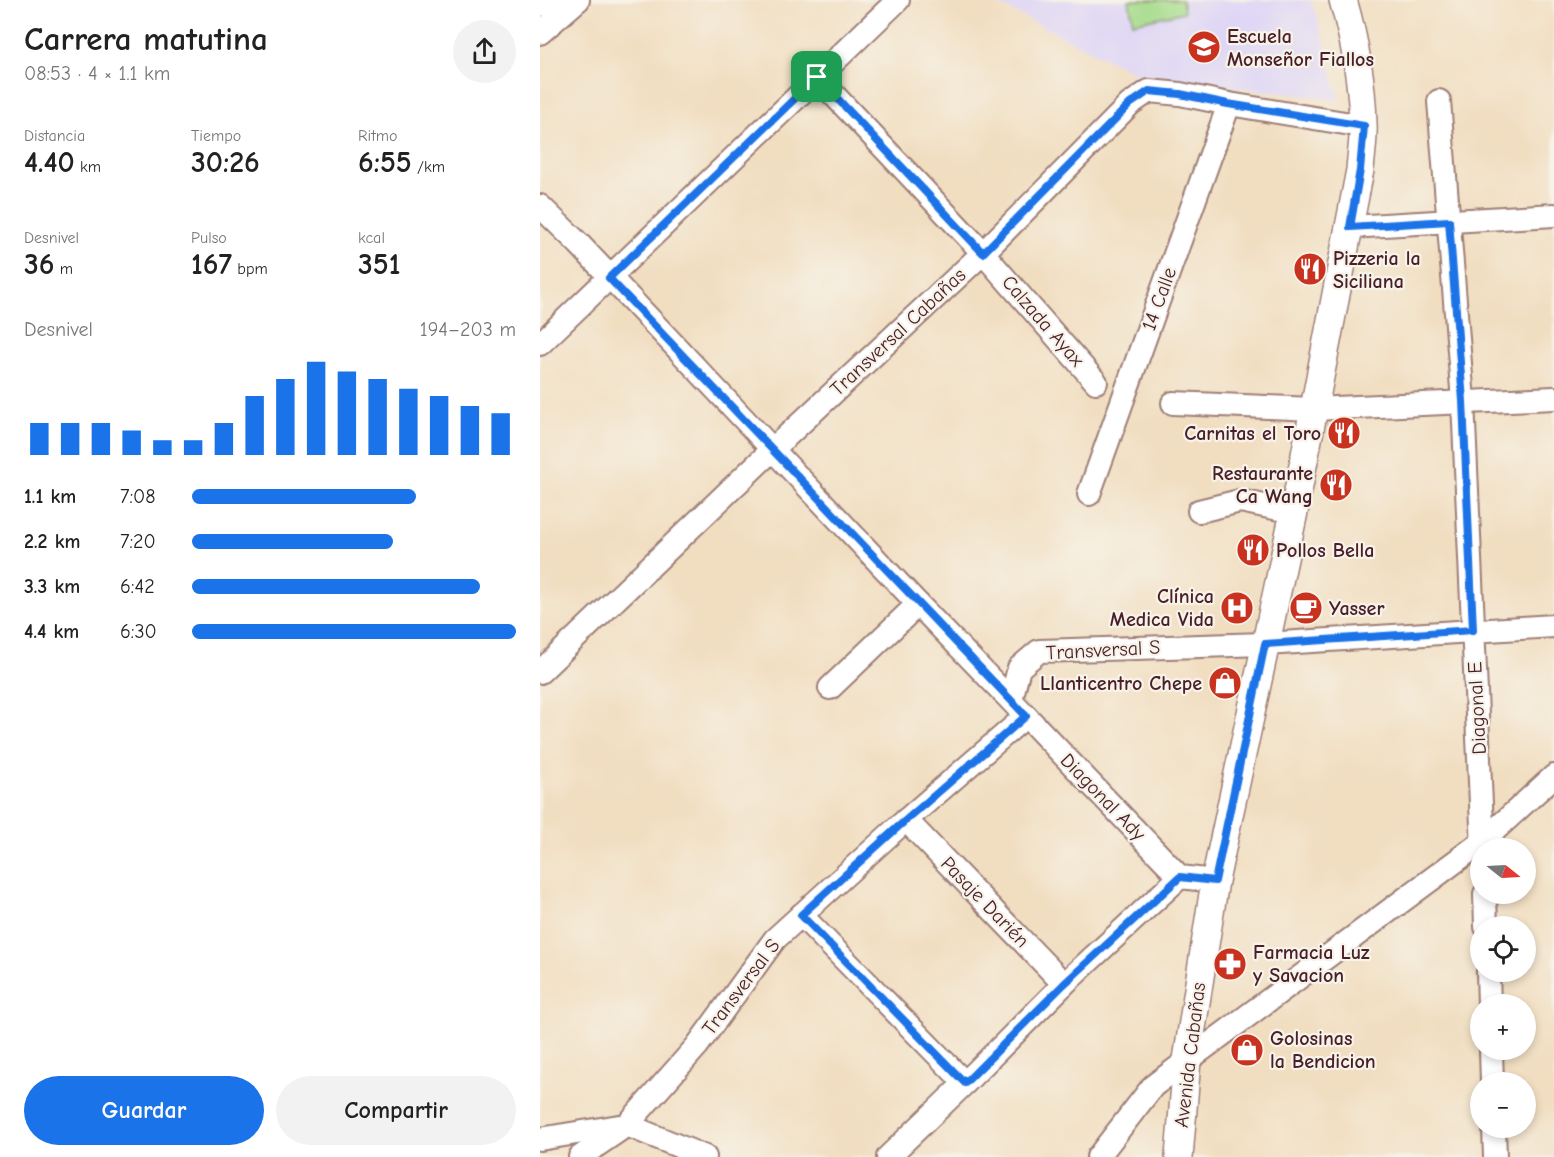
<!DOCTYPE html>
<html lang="es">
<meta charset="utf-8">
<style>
:root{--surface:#fff;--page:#f2f2f2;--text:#222;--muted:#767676;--accent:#1a73e8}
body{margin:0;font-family:"Comic Neue",sans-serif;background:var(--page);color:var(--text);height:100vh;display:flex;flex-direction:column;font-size:22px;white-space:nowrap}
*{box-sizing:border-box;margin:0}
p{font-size:20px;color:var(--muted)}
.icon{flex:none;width:33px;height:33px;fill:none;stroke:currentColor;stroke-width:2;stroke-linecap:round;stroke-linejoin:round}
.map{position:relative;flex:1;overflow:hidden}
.drawer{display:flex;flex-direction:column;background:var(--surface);width:540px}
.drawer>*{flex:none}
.needle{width:39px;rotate:108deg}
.tools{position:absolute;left:930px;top:838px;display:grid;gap:12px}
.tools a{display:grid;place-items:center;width:66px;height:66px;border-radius:50%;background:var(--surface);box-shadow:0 3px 9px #0003;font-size:30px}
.pin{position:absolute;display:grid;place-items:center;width:51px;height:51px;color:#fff;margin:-26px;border-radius:12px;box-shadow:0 3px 9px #0006}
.round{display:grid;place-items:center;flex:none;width:63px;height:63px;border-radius:32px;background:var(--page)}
.head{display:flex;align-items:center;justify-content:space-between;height:102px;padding:0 24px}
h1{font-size:33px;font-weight:600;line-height:45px}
.stats{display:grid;grid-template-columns:repeat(3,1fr);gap:9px;height:102px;padding:6px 24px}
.stats div{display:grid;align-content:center}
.stats b{font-size:30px;font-weight:600}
.stats small{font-size:16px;font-weight:400}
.stats p{font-size:16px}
.chart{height:168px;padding:12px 24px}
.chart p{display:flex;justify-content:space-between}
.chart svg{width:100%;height:108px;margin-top:6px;stroke:var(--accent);stroke-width:6}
.cta{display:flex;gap:12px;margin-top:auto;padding:12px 24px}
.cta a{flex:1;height:69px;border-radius:36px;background:var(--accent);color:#fff;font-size:24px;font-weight:600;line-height:69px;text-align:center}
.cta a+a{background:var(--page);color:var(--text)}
ul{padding:0 24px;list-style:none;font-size:20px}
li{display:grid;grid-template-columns:96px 72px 1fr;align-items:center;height:45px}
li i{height:15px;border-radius:8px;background:var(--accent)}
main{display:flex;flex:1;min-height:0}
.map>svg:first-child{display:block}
</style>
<main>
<section class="drawer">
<div class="head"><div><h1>Carrera matutina</h1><p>08:53 · 4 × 1.1 km</p></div><a class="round"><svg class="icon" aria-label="share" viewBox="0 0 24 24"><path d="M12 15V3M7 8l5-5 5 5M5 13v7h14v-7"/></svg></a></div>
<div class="stats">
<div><p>Distancia</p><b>4.40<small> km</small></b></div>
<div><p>Tiempo</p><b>30:26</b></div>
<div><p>Ritmo</p><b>6:55<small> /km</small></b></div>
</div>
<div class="stats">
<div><p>Desnivel</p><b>36<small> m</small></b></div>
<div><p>Pulso</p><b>167<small> bpm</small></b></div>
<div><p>kcal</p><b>351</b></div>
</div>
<div class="chart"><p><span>Desnivel</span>194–203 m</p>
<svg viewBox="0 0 160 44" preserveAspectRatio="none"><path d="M5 44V31M15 44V31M25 44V31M35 44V34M45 44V38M55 44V38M65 44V31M75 44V20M85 44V13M95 44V6M105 44V10M115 44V13M125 44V17M135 44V20M145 44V24M155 44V27"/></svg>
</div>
<ul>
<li><b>1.1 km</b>7:08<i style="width:69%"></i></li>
<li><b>2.2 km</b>7:20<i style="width:62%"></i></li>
<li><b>3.3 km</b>6:42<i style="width:89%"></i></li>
<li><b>4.4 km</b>6:30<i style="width:100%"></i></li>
</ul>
<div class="cta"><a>Guardar</a><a>Compartir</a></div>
</section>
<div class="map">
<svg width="1014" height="1157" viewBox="0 0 1014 1157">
<rect width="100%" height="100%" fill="#f7f3e8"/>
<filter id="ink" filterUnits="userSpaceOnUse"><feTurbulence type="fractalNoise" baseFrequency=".0167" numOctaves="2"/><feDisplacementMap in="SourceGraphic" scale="12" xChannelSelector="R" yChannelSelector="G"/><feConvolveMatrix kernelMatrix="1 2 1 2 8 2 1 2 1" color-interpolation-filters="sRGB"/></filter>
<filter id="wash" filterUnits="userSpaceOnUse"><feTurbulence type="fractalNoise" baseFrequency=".008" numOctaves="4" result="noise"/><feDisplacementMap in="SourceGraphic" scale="24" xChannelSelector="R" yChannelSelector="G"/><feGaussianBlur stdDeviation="1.35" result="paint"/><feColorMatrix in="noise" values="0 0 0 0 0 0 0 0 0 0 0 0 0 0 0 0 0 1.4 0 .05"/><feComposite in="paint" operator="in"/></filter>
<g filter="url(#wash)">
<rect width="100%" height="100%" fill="#f1dec1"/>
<path fill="#ded5f6" d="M450 0H770L778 19 799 100 599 75Z"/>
<path fill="#a7dc8d" stroke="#787e5c" stroke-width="1.5" d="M589 0H642L644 12 593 23Z"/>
</g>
<g filter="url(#ink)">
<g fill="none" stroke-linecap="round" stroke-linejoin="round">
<defs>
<g id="minor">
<path d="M0 5 13 0"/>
<path d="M0 33 38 0"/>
<path d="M277 77 443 253 556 382"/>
<path d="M899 101 923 401 943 849"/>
<path d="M0 206 39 244 378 604 486 716 358 827 235 939 157 1046 87 1125 40 1157"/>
<path d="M810 227 1014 215"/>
<path d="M0 344 358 0"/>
<path d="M633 403 773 409 1014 398"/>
<path d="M549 494 689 104"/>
<path d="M659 511 700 501 754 512"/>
<path d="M0 672 233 449 443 253 590 104 609 91 640 94 689 104 823 126"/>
<path d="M290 688 378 604"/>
<path d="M471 700 479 668 499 651 725 644 1014 626"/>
<path d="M486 716 640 877"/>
<path d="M366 820 524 984"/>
<path d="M945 894 946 927"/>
<path d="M261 915 425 1083"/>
<path d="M948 972 949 1005"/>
<path d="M951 1050 952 1083"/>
<path d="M87 1125 165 1157"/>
<path d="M954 1128 955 1157"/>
<path d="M0 1139 79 1126"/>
<path d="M348 1157 425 1083 524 984 640 877 675 881"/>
<path d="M558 1157 613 1086 943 841 1014 776"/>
</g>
<path id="tertiary" d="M639 1157 647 1060 675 881 754 512 820 170C821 155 824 139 823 124 822 82 815 41 803 0"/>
</defs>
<use href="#minor" stroke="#9e7e76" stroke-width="26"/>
<use href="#tertiary" stroke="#9e7e76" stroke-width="30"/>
<use href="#minor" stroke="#fff" stroke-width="22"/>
<use href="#tertiary" stroke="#fff" stroke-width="27"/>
</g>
</g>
<g fill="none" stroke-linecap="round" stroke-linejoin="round" filter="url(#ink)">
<defs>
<path id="route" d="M277 77 443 253 590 104 609 91 640 94 688 104 824 126 820 170 810 227 909 221 923 401 933 630 725 644 675 881 640 877 524 984 425 1083 261 915 358 827 486 716 69 278Z"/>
</defs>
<use href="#route" stroke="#fff" stroke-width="12"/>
<use href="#route" stroke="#1a73e8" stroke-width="8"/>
</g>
<defs>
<symbol id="school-disc" viewBox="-11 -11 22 22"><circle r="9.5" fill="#c8321e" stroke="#f7f3e8"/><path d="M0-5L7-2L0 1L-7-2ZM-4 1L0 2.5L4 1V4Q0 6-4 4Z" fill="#fff"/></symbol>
<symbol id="restaurant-disc" viewBox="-11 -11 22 22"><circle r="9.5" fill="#c8321e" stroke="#f7f3e8"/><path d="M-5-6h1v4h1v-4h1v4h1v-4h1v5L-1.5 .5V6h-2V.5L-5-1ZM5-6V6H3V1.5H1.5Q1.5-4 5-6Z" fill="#fff"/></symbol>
<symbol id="hospital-disc" viewBox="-11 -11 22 22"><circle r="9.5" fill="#c8321e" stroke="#f7f3e8"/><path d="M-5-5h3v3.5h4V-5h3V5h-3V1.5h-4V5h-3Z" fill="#fff"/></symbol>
<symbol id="cafe-disc" viewBox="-11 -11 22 22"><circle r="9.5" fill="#c8321e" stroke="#f7f3e8"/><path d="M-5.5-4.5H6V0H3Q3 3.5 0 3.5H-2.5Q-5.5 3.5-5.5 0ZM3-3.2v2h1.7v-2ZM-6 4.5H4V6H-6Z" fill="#fff"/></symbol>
<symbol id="shop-disc" viewBox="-11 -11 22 22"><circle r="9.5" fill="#c8321e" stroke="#f7f3e8"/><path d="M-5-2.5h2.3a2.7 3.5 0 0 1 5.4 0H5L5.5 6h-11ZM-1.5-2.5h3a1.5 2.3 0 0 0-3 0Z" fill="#fff"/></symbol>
<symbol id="pharmacy-disc" viewBox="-11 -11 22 22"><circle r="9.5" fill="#c8321e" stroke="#f7f3e8"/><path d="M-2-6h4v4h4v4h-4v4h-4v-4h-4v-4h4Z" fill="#fff"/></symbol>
</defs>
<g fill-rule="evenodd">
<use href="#school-disc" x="645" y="28" width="38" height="38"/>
<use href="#restaurant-disc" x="751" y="250" width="38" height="38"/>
<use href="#restaurant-disc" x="785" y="414" width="38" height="38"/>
<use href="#restaurant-disc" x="777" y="466" width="38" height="38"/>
<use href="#restaurant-disc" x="694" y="531" width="38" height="38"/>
<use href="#hospital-disc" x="678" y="589" width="38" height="38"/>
<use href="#cafe-disc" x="747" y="589" width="38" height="38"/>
<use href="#shop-disc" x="666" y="664" width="38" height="38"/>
<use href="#pharmacy-disc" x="671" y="945" width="38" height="38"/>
<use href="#shop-disc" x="688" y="1031" width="38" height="38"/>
</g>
<g text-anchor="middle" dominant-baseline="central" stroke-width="4.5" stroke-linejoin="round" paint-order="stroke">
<g font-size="20" font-weight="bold" fill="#4a1f2b" stroke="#f7f3e8" text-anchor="start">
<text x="687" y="36">Escuela<tspan x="687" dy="23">Monseñor Fiallos</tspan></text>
<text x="793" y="258">Pizzeria la<tspan x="793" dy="23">Siciliana</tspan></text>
<text x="781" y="433" text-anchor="end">Carnitas el Toro</text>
<text x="773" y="473" text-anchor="end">Restaurante<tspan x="773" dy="23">Ca Wang</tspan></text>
<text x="736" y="550">Pollos Bella</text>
<text x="674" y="596" text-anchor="end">Clínica<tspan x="674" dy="23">Medica Vida</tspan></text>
<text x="789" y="608">Yasser</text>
<text x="662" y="683" text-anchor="end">Llanticentro Chepe</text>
<text x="713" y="952">Farmacia Luz<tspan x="713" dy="23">y Savacion</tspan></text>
<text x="730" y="1038">Golosinas<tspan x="730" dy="23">la Bendicion</tspan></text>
</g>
<g font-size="20" fill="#4a1f2b" stroke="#f7f3e8">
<text transform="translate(619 299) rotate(-70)">14 Calle</text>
<text transform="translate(503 321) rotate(49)">Calzada Ayax</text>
<text transform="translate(358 332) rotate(-43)">Transversal Cabañas</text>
<text transform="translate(563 650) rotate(-3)">Transversal S</text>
<text transform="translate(937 708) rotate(-93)">Diagonal E</text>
<text transform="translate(563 797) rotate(46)">Diagonal Ady</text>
<text transform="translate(445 902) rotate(46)">Pasaje Darién</text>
<text transform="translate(201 987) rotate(-53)">Transversal S</text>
<text transform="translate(650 1055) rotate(-83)">Avenida Cabañas</text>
</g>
</g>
</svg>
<div class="tools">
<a><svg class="needle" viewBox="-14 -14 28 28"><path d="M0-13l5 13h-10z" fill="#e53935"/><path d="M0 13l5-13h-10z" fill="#767676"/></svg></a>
<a><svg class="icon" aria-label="locate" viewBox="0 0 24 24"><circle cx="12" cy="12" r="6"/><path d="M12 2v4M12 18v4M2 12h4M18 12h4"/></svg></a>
<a>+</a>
<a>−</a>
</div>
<div class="pin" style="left:277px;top:77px;background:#1e9e55"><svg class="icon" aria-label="arrive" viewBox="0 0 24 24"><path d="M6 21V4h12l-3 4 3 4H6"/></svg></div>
</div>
</main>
